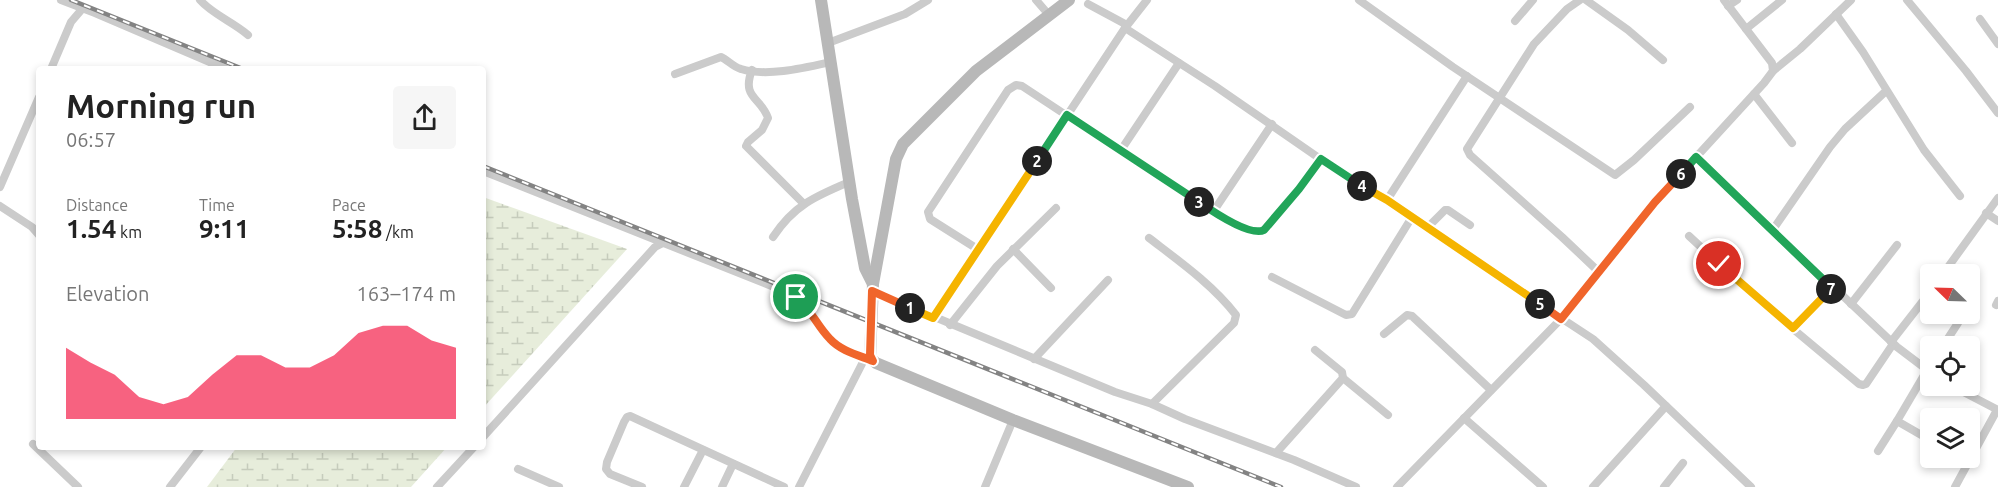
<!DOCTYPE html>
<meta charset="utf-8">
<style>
:root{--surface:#fff;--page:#f6f6f6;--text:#222;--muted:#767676;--accent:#f4214b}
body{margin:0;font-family:Ubuntu,sans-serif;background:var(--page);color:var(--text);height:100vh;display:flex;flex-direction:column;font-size:22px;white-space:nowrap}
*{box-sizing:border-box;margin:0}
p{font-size:20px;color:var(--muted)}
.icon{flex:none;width:33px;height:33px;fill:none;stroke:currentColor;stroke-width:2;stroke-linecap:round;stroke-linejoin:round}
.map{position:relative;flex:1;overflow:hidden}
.panel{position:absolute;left:36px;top:66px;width:450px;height:384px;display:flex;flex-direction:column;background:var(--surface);border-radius:6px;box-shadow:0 3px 9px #0003}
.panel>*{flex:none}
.needle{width:39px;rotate:293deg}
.buttons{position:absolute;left:1920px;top:264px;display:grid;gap:12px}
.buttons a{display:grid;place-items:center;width:60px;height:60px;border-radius:6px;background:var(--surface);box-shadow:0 3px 9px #0003;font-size:30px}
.pin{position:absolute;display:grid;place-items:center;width:51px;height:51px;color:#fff;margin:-26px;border:3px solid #fff;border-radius:50%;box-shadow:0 2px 6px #0007}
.km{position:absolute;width:30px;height:30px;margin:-15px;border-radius:50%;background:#222;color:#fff;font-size:16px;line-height:30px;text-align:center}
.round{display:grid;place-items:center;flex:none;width:63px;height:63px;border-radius:6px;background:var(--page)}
.head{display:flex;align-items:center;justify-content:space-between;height:102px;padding:0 30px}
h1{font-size:33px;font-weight:700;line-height:45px}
.figures{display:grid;grid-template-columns:repeat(3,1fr);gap:9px;height:102px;padding:6px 30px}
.figures div{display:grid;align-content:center}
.figures b{font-size:26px;font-weight:700}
.figures small{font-size:16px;font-weight:400}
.figures p{font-size:16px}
.chart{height:168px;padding:12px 30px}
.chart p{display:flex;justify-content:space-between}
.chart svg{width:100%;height:108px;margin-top:6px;fill:var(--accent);opacity:.7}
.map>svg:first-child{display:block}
</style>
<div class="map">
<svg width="1998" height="487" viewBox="0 0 1998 487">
<defs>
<pattern id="wetland-marsh" width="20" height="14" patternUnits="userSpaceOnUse" patternTransform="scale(1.5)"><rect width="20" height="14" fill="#e7eddb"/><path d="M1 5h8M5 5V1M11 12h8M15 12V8" fill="none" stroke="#c6ccbc"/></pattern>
</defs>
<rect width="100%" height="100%" fill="#fff"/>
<g fill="url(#wetland-marsh)">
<path d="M483 197 627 249 483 408Z"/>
<path d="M237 447H447L411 487H207Z"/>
</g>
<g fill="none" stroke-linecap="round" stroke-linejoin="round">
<g stroke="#cbcbcb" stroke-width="8">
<path d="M61 0 95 13 226 69"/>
<path d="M200 0C212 14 233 22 248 35"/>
<path d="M1036 0 1049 15"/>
<path d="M1359 0 1453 67 1615 175 1634 160 1690 107"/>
<path d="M1580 0 1567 9 1534 44 1467 149 1470 155 1562 237 1599 272"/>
<path d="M1586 0 1628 30 1663 60"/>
<path d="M1907 0 1966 71 1998 113"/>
<path d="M1088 4 1127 25"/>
<path d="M1728 6 1737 0"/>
<path d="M1836 14 1863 52 1924 150 1960 196"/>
<path d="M1980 19 1998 44"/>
<path d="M1515 21 1533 0"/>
<path d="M1125 28 1215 86 1345 176 1387 200 1503 280 1593 339 1644 385 1751 487"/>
<path d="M1746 29 1782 0"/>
<path d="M828 43 905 14 928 0"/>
<path d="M51 69 71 22 83 8"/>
<path d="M752 70C741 98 761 97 768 118L762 130 748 142 746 146 803 203"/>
<path d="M1773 71 1800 49 1851 0"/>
<path d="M675 74 721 57C728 60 733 67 741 69 767 77 804 68 831 62"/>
<path d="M1754 94 1792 143"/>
<path d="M1121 150 1179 63"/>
<path d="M1696 157 1897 347 1930 372"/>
<path d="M483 171 789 293C809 304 815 324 830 339 842 351 858 356 873 361"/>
<path d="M0 187 39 97"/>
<path d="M1387 200 1467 76"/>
<path d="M0 206 32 227 39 235"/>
<path d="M1213 212 1272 124"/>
<path d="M1986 213 1998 221"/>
<path d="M1427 228 1445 210H1448L1470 225"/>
<path d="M1772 231 1830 147 1845 129 1886 91"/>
<path d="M1689 236 1756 298 1859 384 1863 385 1866 384 1893 344"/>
<path d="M773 237C794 205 816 196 849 182"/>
<path d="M1149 238C1179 261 1213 285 1236 315L1234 323 1152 404"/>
<path d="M1013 249 1051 288"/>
<path d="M979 250 930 219 928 212 1008 90 1016 85 1022 86 1213 212 1247 230 1256 232 1264 230 1299 189 1321 159"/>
<path d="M1943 274 1998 198"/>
<path d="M1272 277 1346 315 1352 314 1412 217"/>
<path d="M872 291 1115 392 1152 404 1185 419 1294 460 1356 487"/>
<path d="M1851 304 1897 245"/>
<path d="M1996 305 1998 301"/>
<path d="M933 318 1125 28 1147 0"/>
<path d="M950 325 997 266 1056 208"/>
<path d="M1793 328 1832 288"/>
<path d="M1384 334 1407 315 1412 316 1491 390"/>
<path d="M1891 342 1930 292"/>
<path d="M1943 346 1958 323"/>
<path d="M1034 359 1108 280"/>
<path d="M1930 365 1897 421 1930 440"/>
<path d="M1343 378 1388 415"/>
<path d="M1952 386 1998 410"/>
<path d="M1464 418 1543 487"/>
<path d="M483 437 655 247 665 242"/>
<path d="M33 444 78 487"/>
<path d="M1878 451 1897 421"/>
<path d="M1276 453 1343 378 1342 372 1315 350"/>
<path d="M518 469 559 487"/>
<path d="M170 487 201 447"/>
<path d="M437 487 474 447"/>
<path d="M642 487 610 474 606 469 607 462 624 422 627 417 630 416 784 487"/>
<path d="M684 487 703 450"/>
<path d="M722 487 733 464"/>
<path d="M799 487 865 358"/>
<path d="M985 487 1013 420"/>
<path d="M1397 487 1558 322 1655 202 1764 83 1773 71 1772 63 1724 0"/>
<path d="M1593 487 1666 406"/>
<path d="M1664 487 1683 463"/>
<path d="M1955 487 1997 410"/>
</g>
<g stroke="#b8b8b8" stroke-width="12">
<path d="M821 0 852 199 865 268 873 284"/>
<path d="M1069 0 976 71 903 144 896 159 873 284 870 358 876 363 1013 420 1188 487"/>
</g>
<defs>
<g id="rail">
<path d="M71 0 243 69"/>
<path d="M483 166 1281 487"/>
</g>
</defs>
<use href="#rail" stroke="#838383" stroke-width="4.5"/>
<use href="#rail" stroke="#fff" stroke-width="2" stroke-dasharray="7" stroke-linecap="butt"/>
</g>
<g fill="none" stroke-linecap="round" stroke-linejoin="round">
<defs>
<path id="split-1" d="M796 297C811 309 817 326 830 339 841 351 858 355 873 361L870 355 872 291 910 308"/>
<path id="split-2" d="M910 308 933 318 1037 161"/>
<path id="split-3" d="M1037 161 1067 115 1199 202"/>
<path id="split-4" d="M1199 202C1212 211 1250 237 1264 230L1299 189 1321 159 1362 186"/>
<path id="split-5" d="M1362 186 1387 200 1540 304"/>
<path id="split-6" d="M1540 304 1561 319 1655 202 1681 174"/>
<path id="split-7" d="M1681 174 1696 157 1832 288 1831 289"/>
<path id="split-8" d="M1719 264 1793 328 1831 289"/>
</defs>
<use href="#split-1" stroke="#fff" stroke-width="12"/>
<use href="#split-2" stroke="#fff" stroke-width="12"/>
<use href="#split-3" stroke="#fff" stroke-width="12"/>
<use href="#split-4" stroke="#fff" stroke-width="12"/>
<use href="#split-5" stroke="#fff" stroke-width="12"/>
<use href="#split-6" stroke="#fff" stroke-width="12"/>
<use href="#split-7" stroke="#fff" stroke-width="12"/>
<use href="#split-8" stroke="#fff" stroke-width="12"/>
<use href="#split-1" stroke="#f0652b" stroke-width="8"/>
<use href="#split-2" stroke="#f5b400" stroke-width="8"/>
<use href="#split-3" stroke="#22a559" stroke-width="8"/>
<use href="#split-4" stroke="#22a559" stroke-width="8"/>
<use href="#split-5" stroke="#f5b400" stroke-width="8"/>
<use href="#split-6" stroke="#f0652b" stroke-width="8"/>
<use href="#split-7" stroke="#22a559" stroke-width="8"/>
<use href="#split-8" stroke="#f5b400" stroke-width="8"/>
</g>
</svg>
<div class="buttons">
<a><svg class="needle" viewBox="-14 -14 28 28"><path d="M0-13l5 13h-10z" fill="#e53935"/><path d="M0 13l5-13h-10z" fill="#767676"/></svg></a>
<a><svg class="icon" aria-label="locate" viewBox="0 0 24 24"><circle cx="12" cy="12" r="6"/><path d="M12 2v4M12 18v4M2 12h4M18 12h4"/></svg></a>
<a><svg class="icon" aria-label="layers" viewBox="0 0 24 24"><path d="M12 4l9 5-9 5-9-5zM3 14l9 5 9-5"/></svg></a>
</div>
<div class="pin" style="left:796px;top:297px;background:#1e9e55"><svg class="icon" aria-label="arrive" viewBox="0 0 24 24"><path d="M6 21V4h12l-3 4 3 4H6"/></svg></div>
<div class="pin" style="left:1719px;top:264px;background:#d93025"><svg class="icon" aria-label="check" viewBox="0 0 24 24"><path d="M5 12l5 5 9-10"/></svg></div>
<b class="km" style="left:910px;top:308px">1</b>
<b class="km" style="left:1037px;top:161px">2</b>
<b class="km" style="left:1199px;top:202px">3</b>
<b class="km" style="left:1362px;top:186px">4</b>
<b class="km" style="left:1540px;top:304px">5</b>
<b class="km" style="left:1681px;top:174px">6</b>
<b class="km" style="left:1831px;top:289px">7</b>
<section class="panel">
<div class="head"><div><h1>Morning run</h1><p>06:57</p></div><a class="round"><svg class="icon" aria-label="share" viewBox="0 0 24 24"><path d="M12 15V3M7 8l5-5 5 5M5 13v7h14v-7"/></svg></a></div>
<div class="figures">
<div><p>Distance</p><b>1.54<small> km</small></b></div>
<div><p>Time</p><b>9:11</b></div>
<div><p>Pace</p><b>5:58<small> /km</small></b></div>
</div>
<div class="chart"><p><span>Elevation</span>163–174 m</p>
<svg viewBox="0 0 160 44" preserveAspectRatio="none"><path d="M0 44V15L10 21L20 26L30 35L40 38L50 35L60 26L70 18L80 18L90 23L100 23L110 18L120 9L130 6L140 6L150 12L160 15V44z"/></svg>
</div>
</section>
</div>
